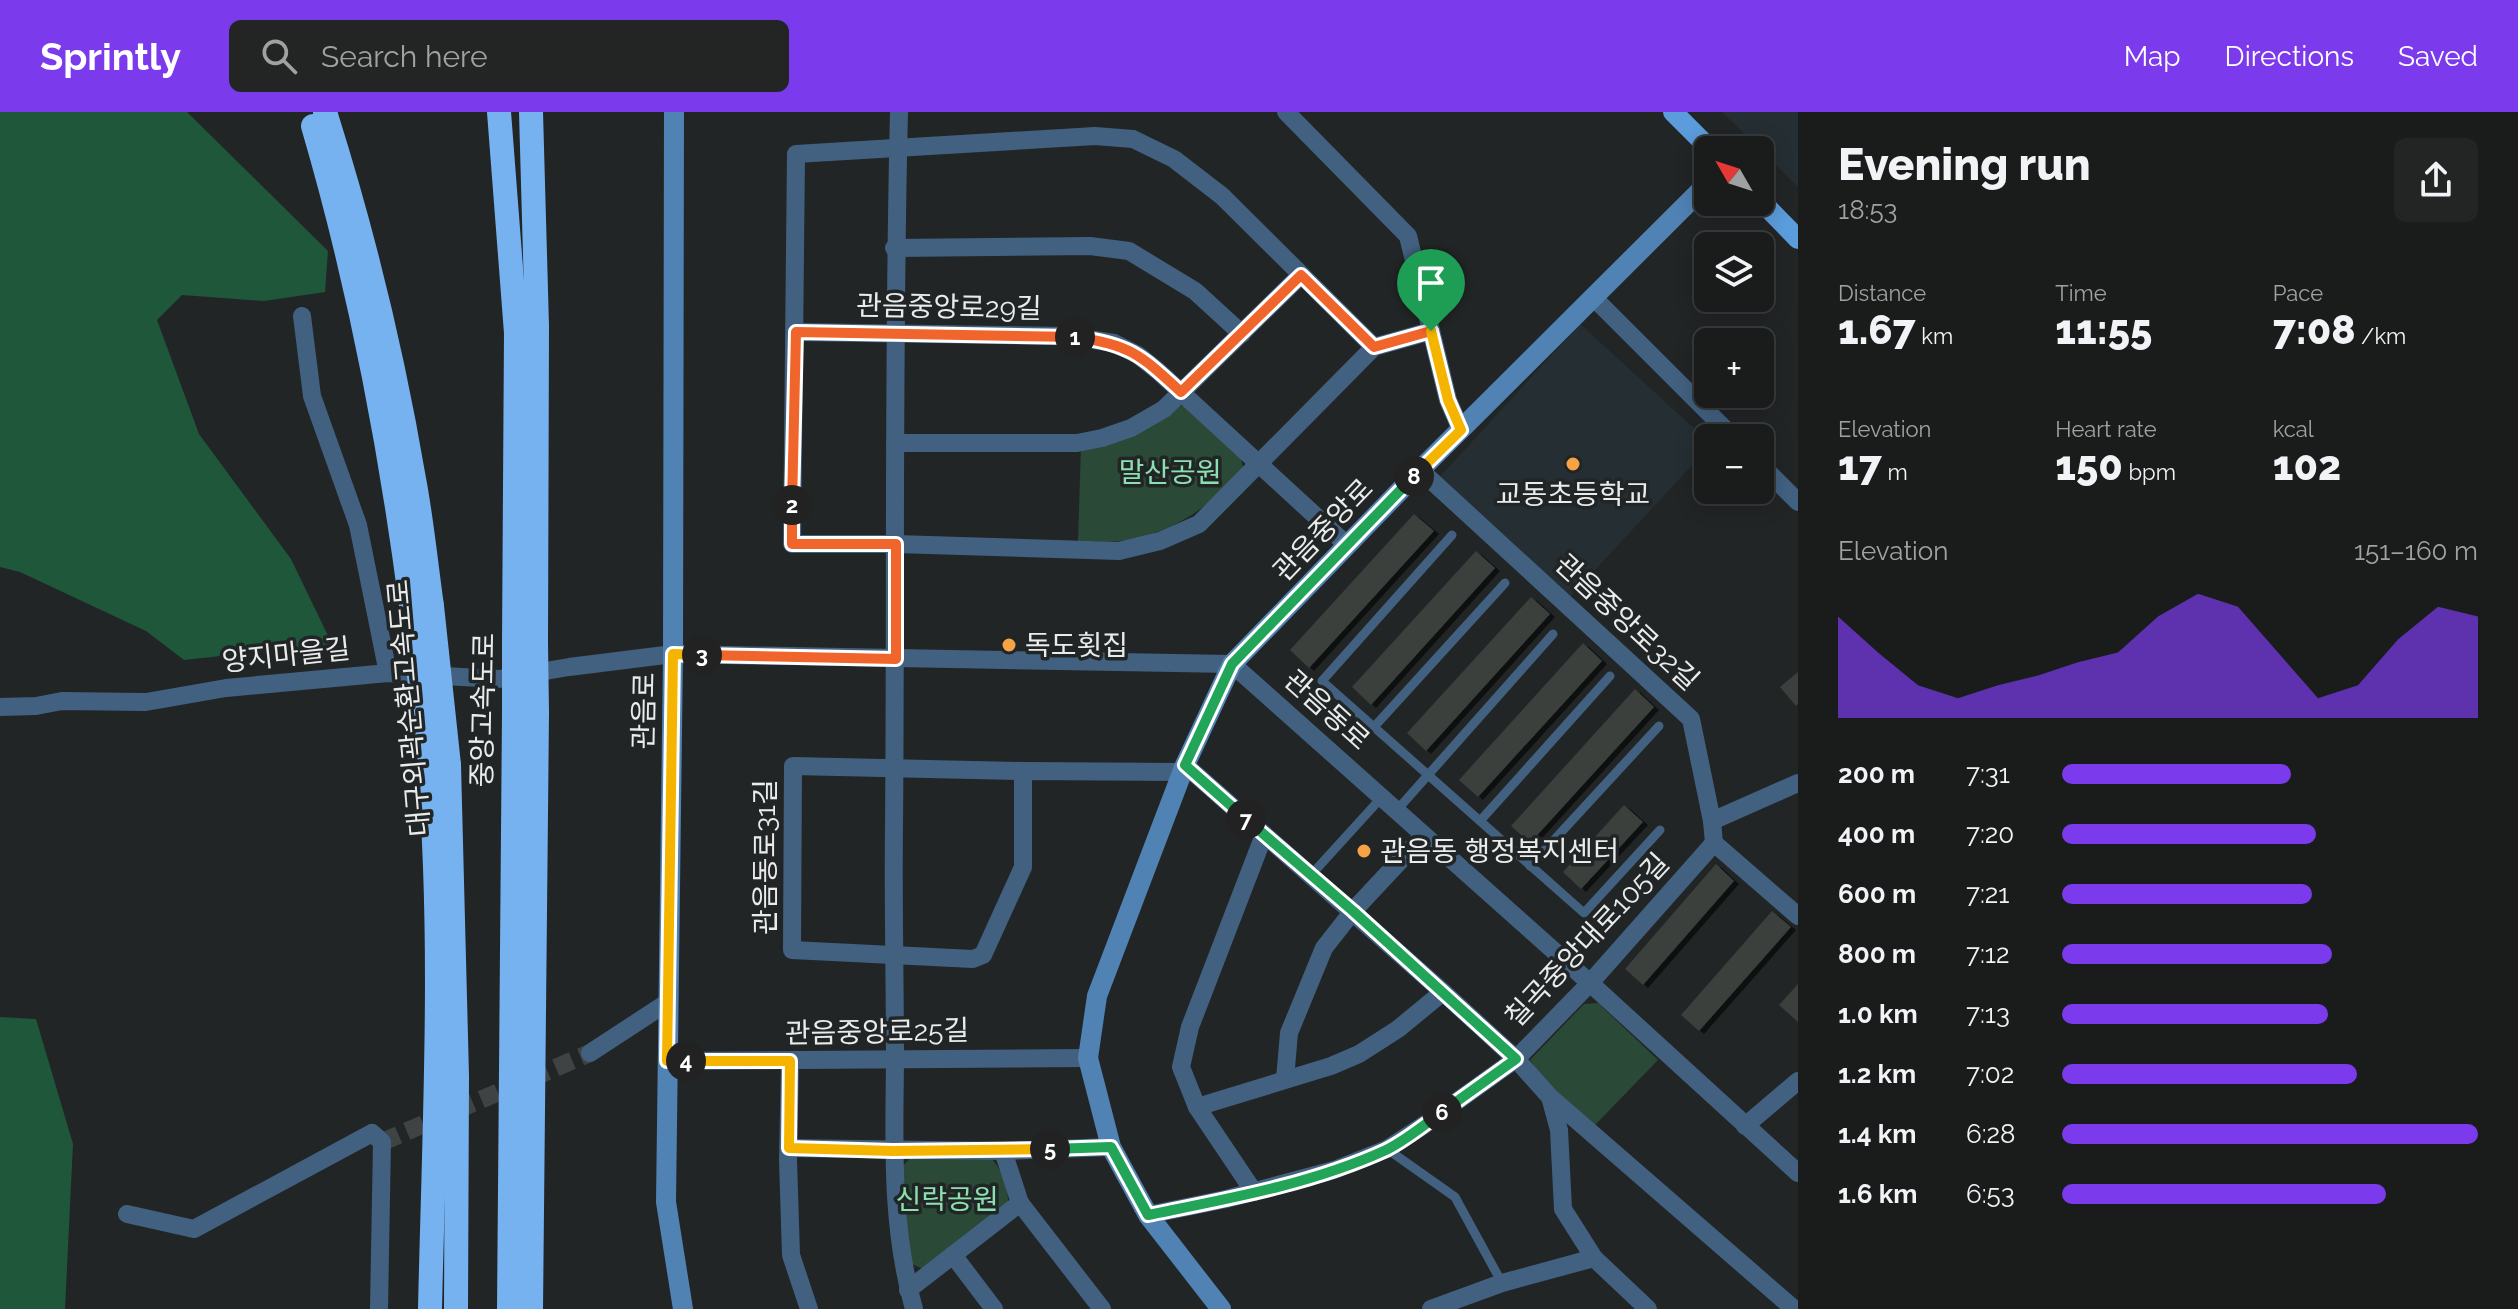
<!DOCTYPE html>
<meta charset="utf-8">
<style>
:root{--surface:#1a1c1c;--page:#232525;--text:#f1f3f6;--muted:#9fa1a3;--line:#383a3b;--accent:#7c3aed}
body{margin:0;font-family:Raleway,"Noto Sans KR",sans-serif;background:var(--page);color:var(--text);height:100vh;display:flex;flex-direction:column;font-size:30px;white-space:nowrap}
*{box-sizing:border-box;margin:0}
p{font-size:26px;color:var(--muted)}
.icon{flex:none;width:44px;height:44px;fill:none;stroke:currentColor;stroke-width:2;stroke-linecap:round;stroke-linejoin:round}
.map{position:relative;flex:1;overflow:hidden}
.sheet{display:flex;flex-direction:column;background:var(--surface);width:720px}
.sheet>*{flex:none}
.needle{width:52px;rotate:309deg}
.fabs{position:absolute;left:1694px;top:24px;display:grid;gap:16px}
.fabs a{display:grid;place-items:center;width:80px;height:80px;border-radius:12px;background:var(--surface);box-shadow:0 4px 20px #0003,0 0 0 2px var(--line);font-size:40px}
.pin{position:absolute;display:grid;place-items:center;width:68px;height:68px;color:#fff;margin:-82px -34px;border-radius:50% 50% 50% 0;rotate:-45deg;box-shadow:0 0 8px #0007}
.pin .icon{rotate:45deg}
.km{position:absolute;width:40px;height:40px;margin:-20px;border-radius:50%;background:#222;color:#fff;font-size:22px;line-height:40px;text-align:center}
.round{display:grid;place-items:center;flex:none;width:84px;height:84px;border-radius:12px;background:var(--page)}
.head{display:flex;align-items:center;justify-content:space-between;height:136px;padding:0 40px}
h1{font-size:44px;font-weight:800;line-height:60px}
.figures{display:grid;grid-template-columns:repeat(3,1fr);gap:12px;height:136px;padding:8px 40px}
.figures div{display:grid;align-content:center}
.figures b{font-size:40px;font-weight:800}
.figures small{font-size:22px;font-weight:400}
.figures p{font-size:22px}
.chart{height:224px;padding:16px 40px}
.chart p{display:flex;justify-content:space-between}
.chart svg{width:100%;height:144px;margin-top:8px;fill:var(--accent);opacity:.7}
ul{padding:0 40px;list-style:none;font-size:26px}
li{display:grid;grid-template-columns:128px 96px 1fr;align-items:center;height:60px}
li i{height:20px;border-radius:10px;background:var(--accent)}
header{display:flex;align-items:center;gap:48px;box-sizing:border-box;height:112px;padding:0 40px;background:var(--accent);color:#fff}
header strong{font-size:38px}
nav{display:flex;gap:44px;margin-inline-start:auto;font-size:28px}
.search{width:560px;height:72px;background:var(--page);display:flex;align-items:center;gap:20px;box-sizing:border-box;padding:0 28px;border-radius:12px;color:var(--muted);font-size:30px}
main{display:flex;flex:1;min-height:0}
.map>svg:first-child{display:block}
</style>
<header>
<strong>Sprintly</strong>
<div class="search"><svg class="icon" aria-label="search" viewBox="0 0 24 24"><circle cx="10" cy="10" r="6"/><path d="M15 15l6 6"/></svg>Search here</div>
<nav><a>Map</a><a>Directions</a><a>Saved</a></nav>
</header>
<main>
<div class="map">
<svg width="1798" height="1197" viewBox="0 0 1798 1197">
<defs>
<filter id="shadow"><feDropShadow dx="5" dy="3" stdDeviation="0" flood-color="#0009"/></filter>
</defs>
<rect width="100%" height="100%" fill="#222526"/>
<g fill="#252f33">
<path d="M1722 0H1798V75Z"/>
<path d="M1580 212 1708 329V336L1570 485 1438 367Z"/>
</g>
<g fill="#2a4937">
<path d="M1189 293 1240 343 1244 359C1208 394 1179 418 1128 428 1112 431 1094 429 1078 429L1081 335 1177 294Z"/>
<path d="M1598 891 1658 948 1595 1013 1543 967 1530 948 1584 892Z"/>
<path d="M988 1043C1002 1056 1009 1075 1008 1094L923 1157 908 1150 901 1056 912 1044Z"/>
</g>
<g fill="#1e573a">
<path d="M0 0H187L328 139 325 180 264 189 182 183 157 208 199 322 291 447 332 532 184 548 146 519 20 460 0 455Z"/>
<path d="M0 905 36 907 73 1032 65 1197H0Z"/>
</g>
<g fill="#3b3f3e" filter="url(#shadow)">
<path d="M1414 402 1434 419 1309 556 1290 538Z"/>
<path d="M1476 439 1495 456 1371 593 1352 575Z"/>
<path d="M1531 485 1550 502 1426 639 1407 621Z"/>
<path d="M1583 531 1602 549 1478 685 1459 668Z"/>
<path d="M1798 560V592L1796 594 1780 575Z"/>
<path d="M1635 577 1654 595 1530 731 1511 714Z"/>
<path d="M1624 693 1643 710 1581 777 1563 760Z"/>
<path d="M1716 752 1734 769 1643 873 1625 857Z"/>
<path d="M1772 799 1791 815 1699 919 1681 903Z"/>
<path d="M1798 872V910L1779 893Z"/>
</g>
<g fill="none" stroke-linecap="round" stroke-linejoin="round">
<path stroke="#404344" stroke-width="18" stroke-dasharray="18 9" stroke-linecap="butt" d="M382 1030 590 941"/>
<g stroke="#426180" stroke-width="9">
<path d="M1452 423 1322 569 1584 801 1660 718"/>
<path d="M1374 615 1505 471"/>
<path d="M1397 698 1553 522"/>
<path d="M1480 709 1610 564"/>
<path d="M1530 754 1659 614"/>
<path d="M1311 763 1382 685"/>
<path d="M1387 1037 1455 1085 1502 1171"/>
</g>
<g stroke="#426180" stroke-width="18">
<path d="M899 0C893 238 896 476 894 714 893 793 895 872 895 951 894 1034 891 1116 914 1197"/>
<path d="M1286 0 1408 124 1448 288 1461 318"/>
<path d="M894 136 1090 134 1129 139 1195 179 1242 222"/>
<path d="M1595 187 1734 326"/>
<path d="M302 204 312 284 358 413 388 561"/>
<path d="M796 220 1068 224 1114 231 1138 243 1158 259 1347 433"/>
<path d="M1374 235 1222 84 1174 47 1133 27 1095 24 796 42 792 432H896L1119 439 1160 429 1199 412 1374 235 1431 219"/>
<path d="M895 331H1077L1102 326 1131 316 1164 297 1301 163"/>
<path d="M1760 352 1798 390"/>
<path d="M1420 358 1691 607 1712 709 1714 731 1798 804"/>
<path d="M0 595 36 594 62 589 146 590 226 576 388 561 499 567 569 555 673 542 1232 552 1590 871 1798 1061"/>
<path d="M1185 653 1443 880 1516 947 1550 985 1559 1018 1563 1097 1594 1146 1648 1197"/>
<path d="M1023 659V755L983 843 973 847 792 838 793 654 1023 659 1183 660"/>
<path d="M1712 709 1798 671"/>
<path d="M590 941 668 890"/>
<path d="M667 949 1088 946"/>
<path d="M790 949 788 1048 791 1143 809 1197"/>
<path d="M1285 967 1289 921 1324 836 1353 799 1424 723"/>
<path d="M1550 985 1794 1197"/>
<path d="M1197 995 1331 954 1359 942 1398 917 1443 880"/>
<path d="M1745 1014 1798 969"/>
<path d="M789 1036 1003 1039 1111 1035"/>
<path d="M1003 1039 1020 1091 1102 1197"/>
<path d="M1254 1080 1197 995 1181 955 1190 915 1264 723"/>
<path d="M127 1102 194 1117 372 1021 382 1030 379 1197"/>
<path d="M1148 1103 1226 1087 1334 1058 1387 1037 1424 1013 1516 947 1590 871 1714 731"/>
<path d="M953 1143 994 1197"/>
<path d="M908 1178 1020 1091"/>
<path d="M1431 1197 1502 1171 1594 1146"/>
</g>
<g stroke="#5182b4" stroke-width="20">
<path d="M674 0 673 542 666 1090 683 1197"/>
<path d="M1221 1197 1148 1103 1111 1035 1088 946 1097 884 1185 653 1232 552 1420 358 1708 71"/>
</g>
<g stroke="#5b9cdc" stroke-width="20">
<path d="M1673 0 1711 38"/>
<path d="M1760 88 1798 127"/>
</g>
<g stroke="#76b2f0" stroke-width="24">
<path d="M325 0C363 120 393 243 414 367 422 409 426 452 432 494"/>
<path d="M499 0 516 221 514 531"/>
<path d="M531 0 537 214 536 531"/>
<path d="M313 14C359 171 390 331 411 493"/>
<path d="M429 652C444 833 434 1016 430 1197"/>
<path d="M449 653 457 964 456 1197"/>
<path d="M509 1197 514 601"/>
<path d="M531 1197 537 601"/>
</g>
<g stroke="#76b2f0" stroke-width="24">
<path d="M411 493 429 652"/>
<path d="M432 494 449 653"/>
<path d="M536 531 537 601"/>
<path d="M514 601V531"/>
</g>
</g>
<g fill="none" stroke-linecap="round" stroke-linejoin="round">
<defs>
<path id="split-1" d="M1075 225C1130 232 1142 244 1181 280L1301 163 1374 235 1431 219"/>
<path id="split-2" d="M792 393 796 220 1075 225"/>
<path id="split-3" d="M702 543 896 547V432H792V393"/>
<path id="split-4" d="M686 949H667L673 542 702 543"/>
<path id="split-5" d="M686 949H790L789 1036 893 1039 1050 1037"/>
<path id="split-6" d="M1050 1037 1111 1035 1148 1103C1227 1087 1312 1072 1386 1038 1406 1028 1424 1013 1442 1000"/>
<path id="split-7" d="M1246 707 1353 799 1516 947 1442 1000"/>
<path id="split-8" d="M1246 707 1185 653 1232 552 1414 364"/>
<path id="split-9" d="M1414 364 1461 318 1448 288 1431 219"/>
</defs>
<use href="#split-1" stroke="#fff" stroke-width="16"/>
<use href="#split-2" stroke="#fff" stroke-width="16"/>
<use href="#split-3" stroke="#fff" stroke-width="16"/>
<use href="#split-4" stroke="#fff" stroke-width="16"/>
<use href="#split-5" stroke="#fff" stroke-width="16"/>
<use href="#split-6" stroke="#fff" stroke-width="16"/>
<use href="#split-7" stroke="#fff" stroke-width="16"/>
<use href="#split-8" stroke="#fff" stroke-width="16"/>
<use href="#split-9" stroke="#fff" stroke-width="16"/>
<use href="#split-1" stroke="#f0652b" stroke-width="10"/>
<use href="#split-2" stroke="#f0652b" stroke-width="10"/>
<use href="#split-3" stroke="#f0652b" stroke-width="10"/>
<use href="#split-4" stroke="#f5b400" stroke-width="10"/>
<use href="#split-5" stroke="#f5b400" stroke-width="10"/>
<use href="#split-6" stroke="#22a559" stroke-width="10"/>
<use href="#split-7" stroke="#22a559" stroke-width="10"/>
<use href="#split-8" stroke="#22a559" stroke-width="10"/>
<use href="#split-9" stroke="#f5b400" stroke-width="10"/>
</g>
<g fill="#f5a345" stroke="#222526" stroke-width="3">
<circle cx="1573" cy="352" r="8"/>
<circle cx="1009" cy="533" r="8"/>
<circle cx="1364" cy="739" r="8"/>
</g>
<g text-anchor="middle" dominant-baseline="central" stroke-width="7" stroke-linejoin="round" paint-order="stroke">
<g font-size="28" fill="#eaecec" stroke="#222526">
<text transform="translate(949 195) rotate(1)">관음중앙로29길</text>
<text transform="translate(1323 418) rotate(-46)">관음중앙로</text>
<text transform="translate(1627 510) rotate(43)">관음중앙로32길</text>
<text transform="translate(286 543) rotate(-6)">양지마을길</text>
<text transform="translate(409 596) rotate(-95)">대구외곽순환고속도로</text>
<text transform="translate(483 598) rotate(-89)">중앙고속도로</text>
<text transform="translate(1327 598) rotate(42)">관음동로</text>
<text transform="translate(644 599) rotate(-89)">관음로</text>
<text transform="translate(765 745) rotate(-90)">관음동로31길</text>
<text transform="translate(1587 828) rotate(-47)">칠곡중앙대로105길</text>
<text transform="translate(877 920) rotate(-1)">관음중앙로25길</text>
</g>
<g font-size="28" fill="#8be0af" stroke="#222526">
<text x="1170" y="360">말산공원</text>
<text x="947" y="1087">신락공원</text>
</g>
<g font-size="28" fill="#eaecec" stroke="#222526" text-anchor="start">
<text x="1573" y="382" text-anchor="middle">교동초등학교</text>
<text x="1025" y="533">독도횟집</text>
<text x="1380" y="739">관음동 행정복지센터</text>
</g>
</g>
</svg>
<div class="fabs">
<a><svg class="needle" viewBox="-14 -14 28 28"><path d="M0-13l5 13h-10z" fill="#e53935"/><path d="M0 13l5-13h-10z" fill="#9fa1a3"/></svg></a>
<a><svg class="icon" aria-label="layers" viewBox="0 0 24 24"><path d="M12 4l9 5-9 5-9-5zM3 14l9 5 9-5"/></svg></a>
<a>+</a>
<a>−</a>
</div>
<div class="pin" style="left:1431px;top:219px;background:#1e9e55"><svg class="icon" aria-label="arrive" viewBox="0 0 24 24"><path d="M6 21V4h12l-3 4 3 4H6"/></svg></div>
<b class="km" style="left:1075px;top:225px">1</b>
<b class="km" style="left:792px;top:393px">2</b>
<b class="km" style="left:702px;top:543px">3</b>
<b class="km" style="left:686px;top:949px">4</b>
<b class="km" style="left:1050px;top:1037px">5</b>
<b class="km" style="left:1442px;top:1000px">6</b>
<b class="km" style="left:1246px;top:707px">7</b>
<b class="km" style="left:1414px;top:364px">8</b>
</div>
<section class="sheet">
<div class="head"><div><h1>Evening run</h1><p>18:53</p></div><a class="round"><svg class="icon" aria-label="share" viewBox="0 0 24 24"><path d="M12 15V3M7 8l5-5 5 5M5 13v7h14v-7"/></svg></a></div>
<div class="figures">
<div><p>Distance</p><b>1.67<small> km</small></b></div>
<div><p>Time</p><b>11:55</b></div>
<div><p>Pace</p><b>7:08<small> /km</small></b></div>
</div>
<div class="figures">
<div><p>Elevation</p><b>17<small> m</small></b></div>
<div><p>Heart rate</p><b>150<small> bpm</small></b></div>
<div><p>kcal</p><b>102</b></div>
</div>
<div class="chart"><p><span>Elevation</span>151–160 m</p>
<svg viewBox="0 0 160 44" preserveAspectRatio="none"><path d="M0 44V13L10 24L20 34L30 38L40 34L50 31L60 27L70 24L80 13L90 6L100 10L110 24L120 38L130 34L140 20L150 10L160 13V44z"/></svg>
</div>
<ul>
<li><b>200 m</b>7:31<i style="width:55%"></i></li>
<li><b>400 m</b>7:20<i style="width:61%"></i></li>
<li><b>600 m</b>7:21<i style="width:60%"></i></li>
<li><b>800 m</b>7:12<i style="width:65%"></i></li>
<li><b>1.0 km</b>7:13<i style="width:64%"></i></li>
<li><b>1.2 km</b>7:02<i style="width:71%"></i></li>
<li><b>1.4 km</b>6:28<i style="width:100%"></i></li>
<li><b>1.6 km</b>6:53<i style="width:78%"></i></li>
</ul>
</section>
</main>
